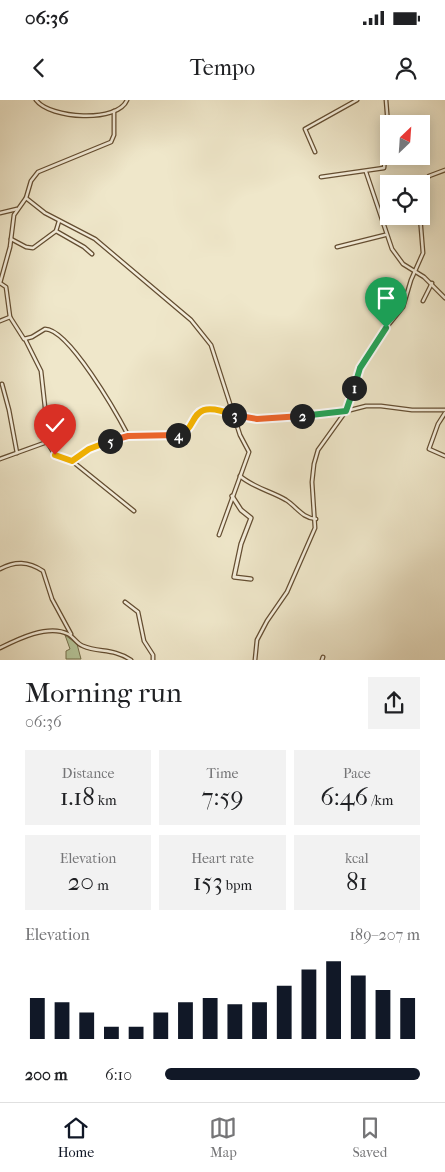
<!DOCTYPE html>
<meta charset="utf-8">
<style>
:root{--surface:#fff;--page:#f2f2f2;--text:#202124;--muted:#757577;--line:#e0e0e0;--accent:#111827}
body{margin:0;font-family:"IM FELL French Canon",serif;background:var(--page);color:var(--text);height:100vh;display:flex;flex-direction:column;font-size:19px;white-space:nowrap}
*{box-sizing:border-box;margin:0}
p{font-size:16px;color:var(--muted)}
.icon{flex:none;width:28px;height:28px;fill:none;stroke:currentColor;stroke-width:2;stroke-linecap:round;stroke-linejoin:round}
.map{position:relative;height:560px;overflow:hidden}
.drawer{display:flex;flex-direction:column;background:var(--surface);flex:1}
.drawer>*{flex:none}
.needle{width:32px;rotate:25deg}
.buttons{position:absolute;left:380px;top:15px;display:grid;gap:10px}
.buttons a{display:grid;place-items:center;width:50px;height:50px;border-radius:0px;background:var(--surface);box-shadow:0 2px 12px #0003;font-size:25px}
.pin{position:absolute;display:grid;place-items:center;width:42px;height:42px;color:#fff;margin:-51px -21px;border-radius:50% 50% 50% 0;rotate:-45deg;box-shadow:0 0 5px #0007}
.pin .icon{rotate:45deg}
.km{position:absolute;width:25px;height:25px;margin:-12px;border-radius:50%;background:#222;color:#fff;font-size:14px;line-height:25px;text-align:center}
.round{display:grid;place-items:center;flex:none;width:52px;height:52px;border-radius:0px;background:var(--page)}
.head{display:flex;align-items:center;justify-content:space-between;height:85px;padding:0 25px}
h1{font-size:28px;font-weight:600;line-height:38px}
.figures{display:grid;grid-template-columns:repeat(3,1fr);gap:8px;height:85px;padding:5px 25px}
.figures div{display:grid;align-content:center;border-radius:0px;background:var(--page);text-align:center}
.figures b{font-size:25px;font-weight:600}
.figures small{font-size:14px;font-weight:400}
.figures p{font-size:14px}
.chart{height:140px;padding:10px 25px}
.chart p{display:flex;justify-content:space-between}
.chart svg{width:100%;height:90px;margin-top:5px;stroke:var(--accent);stroke-width:6}
ul{padding:0 25px;list-style:none;font-size:16px}
li{display:grid;grid-template-columns:80px 60px 1fr;align-items:center;height:38px}
li i{height:12px;border-radius:6px;background:var(--accent)}
.status{display:flex;justify-content:space-between;align-items:center;height:35px;padding:0 25px;background:var(--surface);direction:ltr}
.status svg{height:14px;fill:currentColor}
header{display:flex;justify-content:space-between;align-items:center;height:65px;padding:0 25px;background:var(--surface);font-size:22px;font-weight:600}
.tabs{display:flex;justify-content:space-around;align-items:center;height:70px;border-top:1px solid var(--line);background:var(--surface);font-size:14px;color:var(--muted)}
.tabs a{display:grid;justify-items:center;gap:2px}
.tabs .current{color:var(--accent)}
.map>svg:first-child{display:block}
</style>
<div class="status"><b>06:36</b><svg viewBox="0 0 49 12"><path d="M0 12V9h3v3zM5 12V6h3v6zM10 12V3h3v9zM15 12V0h3v12zM26 1h20v11H26zM47 4h2v5h-2z"/></svg></div>
<header><svg class="icon" aria-label="back" viewBox="0 0 24 24"><path d="M15 5l-7 7 7 7"/></svg>Tempo<svg class="icon" aria-label="person" viewBox="0 0 24 24"><circle cx="12" cy="8" r="4"/><path d="M4 21q1-7 8-7t8 7"/></svg></header>
<div class="map">
<svg width="445" height="560" viewBox="0 0 445 560">
<rect width="100%" height="100%" fill="#efe7ca"/>
<filter id="stains"><feTurbulence type="fractalNoise" baseFrequency=".004" numOctaves="4"/><feColorMatrix values="0 0 0 0 .2 0 0 0 0 .09 0 0 0 0 .02 0 0 0 .5 -.17"/></filter>
<radialGradient id="worn" r=".72"><stop offset=".6" stop-color="#630" stop-opacity="0"/><stop offset="1" stop-color="#630" stop-opacity=".3"/></radialGradient>
<path fill="#b6c69a" stroke="#76704d" d="M65 535 77 544 81 559H66V551L70 549Z"/>
<g fill="none" stroke-linecap="round" stroke-linejoin="round">
<defs>
<g id="minor">
<path d="M36 0C50 19 118 23 127 0"/>
<path d="M114 11V35L111 42 38 72 31 81 26 98 45 113 95 139 191 220 211 245 240 335 249 352 219 435"/>
<path d="M315 52 305 29 357 0"/>
<path d="M366 72 392 149 403 164 424 177 445 198"/>
<path d="M321 77 384 68 388 25 386 0"/>
<path d="M421 87 429 76 445 70"/>
<path d="M26 98 14 115 10 147 0 183 6 187 10 217 24 239 32 237 45 229C69 229 117 314 128 335"/>
<path d="M0 113 17 109"/>
<path d="M56 131 84 147 92 154"/>
<path d="M11 139 26 147 33 148 56 131 59 121"/>
<path d="M337 147 385 135"/>
<path d="M423 201 432 183"/>
<path d="M0 221 10 217"/>
<path d="M25 239 41 271 49 343"/>
<path d="M2 284 9 310 17 353"/>
<path d="M445 313 438 324 429 349 445 356"/>
<path d="M0 359 47 342 55 355 72 361 89 349 122 337H168L182 334 188 329 194 316 206 310H221L241 317 257 319 335 314 366 306H381L412 310H445"/>
<path d="M72 361 134 411"/>
<path d="M240 376C254 388 271 391 286 400 297 407 302 418 316 419"/>
<path d="M0 469C15 461 28 461 43 471L52 499 71 534"/>
<path d="M125 502 138 512 144 541 153 555V560"/>
<path d="M0 548C18 539 48 524 68 534 74 537 77 544 83 546 99 553 113 548 131 560"/>
<path d="M255 560 257 540 267 521 287 492 315 428 312 382 314 364 318 350 346 311 360 268 386 228 403 207 411 180 423 153 420 116"/>
<path d="M322 560 323 557"/>
</g>
<path id="tertiary" d="M232 396 241 410 251 418 241 444 234 477 251 479"/>
</defs>
<use href="#minor" stroke="#644e32" stroke-width="5"/>
<use href="#tertiary" stroke="#644e32" stroke-width="5.5"/>
<use href="#minor" stroke="#f5efdd" stroke-width="2.5"/>
<use href="#tertiary" stroke="#f5efdd" stroke-width="3"/>
</g>
<g fill="none" stroke-linecap="round" stroke-linejoin="round">
<defs>
<path id="split-1" d="M354 288 360 268 386 228"/>
<path id="split-2" d="M302 316 346 311 354 288"/>
<path id="split-3" d="M234 315 257 319 302 316"/>
<path id="split-4" d="M178 335C201 329 185 296 234 315"/>
<path id="split-5" d="M110 341 128 336 178 335"/>
<path id="split-6" d="M55 355 72 361 89 349 110 341"/>
</defs>
<use href="#split-1" stroke="#fff" stroke-width="10"/>
<use href="#split-2" stroke="#fff" stroke-width="10"/>
<use href="#split-3" stroke="#fff" stroke-width="10"/>
<use href="#split-4" stroke="#fff" stroke-width="10"/>
<use href="#split-5" stroke="#fff" stroke-width="10"/>
<use href="#split-6" stroke="#fff" stroke-width="10"/>
<use href="#split-1" stroke="#22a559" stroke-width="6"/>
<use href="#split-2" stroke="#22a559" stroke-width="6"/>
<use href="#split-3" stroke="#f0652b" stroke-width="6"/>
<use href="#split-4" stroke="#f5b400" stroke-width="6"/>
<use href="#split-5" stroke="#f0652b" stroke-width="6"/>
<use href="#split-6" stroke="#f5b400" stroke-width="6"/>
</g>
<rect width="100%" height="100%" filter="url(#stains)"/>
<rect width="100%" height="100%" fill="url(#worn)"/>
</svg>
<div class="buttons">
<a><svg class="needle" viewBox="-14 -14 28 28"><path d="M0-13l5 13h-10z" fill="#e53935"/><path d="M0 13l5-13h-10z" fill="#757577"/></svg></a>
<a><svg class="icon" aria-label="locate" viewBox="0 0 24 24"><circle cx="12" cy="12" r="6"/><path d="M12 2v4M12 18v4M2 12h4M18 12h4"/></svg></a>
</div>
<div class="pin" style="left:386px;top:228px;background:#1e9e55"><svg class="icon" aria-label="arrive" viewBox="0 0 24 24"><path d="M6 21V4h12l-3 4 3 4H6"/></svg></div>
<div class="pin" style="left:55px;top:355px;background:#d93025"><svg class="icon" aria-label="check" viewBox="0 0 24 24"><path d="M5 12l5 5 9-10"/></svg></div>
<b class="km" style="left:354px;top:288px">1</b>
<b class="km" style="left:302px;top:316px">2</b>
<b class="km" style="left:234px;top:315px">3</b>
<b class="km" style="left:178px;top:335px">4</b>
<b class="km" style="left:110px;top:341px">5</b>
</div>
<section class="drawer">
<div class="head"><div><h1>Morning run</h1><p>06:36</p></div><a class="round"><svg class="icon" aria-label="share" viewBox="0 0 24 24"><path d="M12 15V3M7 8l5-5 5 5M5 13v7h14v-7"/></svg></a></div>
<div class="figures">
<div><p>Distance</p><b>1.18<small> km</small></b></div>
<div><p>Time</p><b>7:59</b></div>
<div><p>Pace</p><b>6:46<small> /km</small></b></div>
</div>
<div class="figures">
<div><p>Elevation</p><b>20<small> m</small></b></div>
<div><p>Heart rate</p><b>153<small> bpm</small></b></div>
<div><p>kcal</p><b>81</b></div>
</div>
<div class="chart"><p><span>Elevation</span>189–207 m</p>
<svg viewBox="0 0 160 44" preserveAspectRatio="none"><path d="M5 44V24M15 44V26M25 44V31M35 44V38M45 44V38M55 44V31M65 44V26M75 44V24M85 44V27M95 44V26M105 44V18M115 44V10M125 44V6M135 44V13M145 44V20M155 44V24"/></svg>
</div>
<ul>
<li><b>200 m</b>6:10<i style="width:100%"></i></li>
</ul>
</section>
<nav class="tabs">
<a class="current"><svg class="icon" aria-label="home" viewBox="0 0 24 24"><path d="M3 11l9-7 9 7M6 9v11h12V9"/></svg>Home</a>
<a><svg class="icon" aria-label="map" viewBox="0 0 24 24"><path d="M3 6l6-2 6 2 6-2v14l-6 2-6-2-6 2zM9 4v14M15 6v14"/></svg>Map</a>
<a><svg class="icon" aria-label="saved" viewBox="0 0 24 24"><path d="M7 4h10v16l-5-4-5 4z"/></svg>Saved</a>
</nav>
